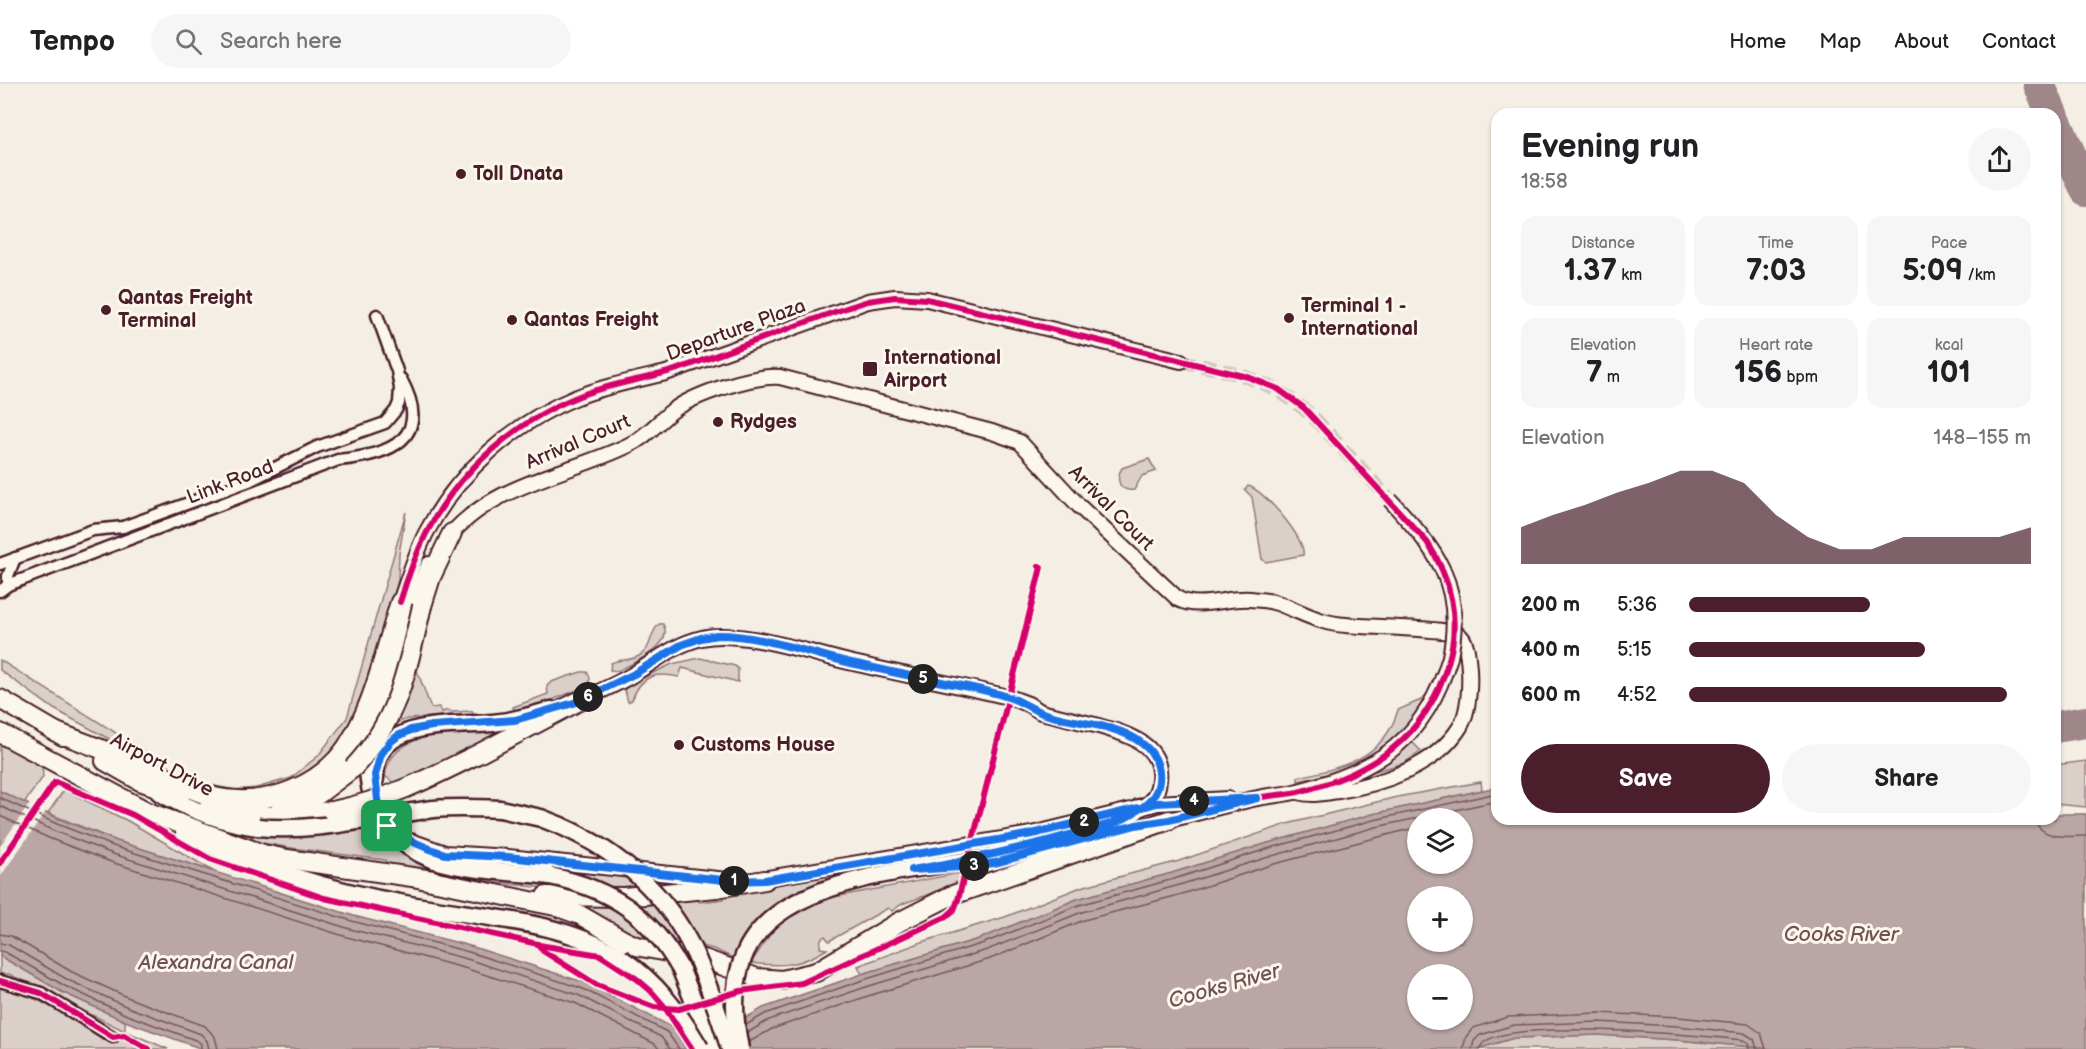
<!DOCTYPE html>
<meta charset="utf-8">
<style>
:root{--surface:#fff;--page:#f6f6f6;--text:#202124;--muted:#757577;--line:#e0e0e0;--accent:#4a1f2b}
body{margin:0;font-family:"Balsamiq Sans",sans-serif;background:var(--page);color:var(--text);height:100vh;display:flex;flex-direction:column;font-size:22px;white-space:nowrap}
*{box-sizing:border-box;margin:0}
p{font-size:20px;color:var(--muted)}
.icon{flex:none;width:33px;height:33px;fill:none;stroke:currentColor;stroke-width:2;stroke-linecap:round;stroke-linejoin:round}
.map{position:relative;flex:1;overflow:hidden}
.sheet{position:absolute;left:1491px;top:24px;width:570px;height:717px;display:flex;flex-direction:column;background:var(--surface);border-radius:18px;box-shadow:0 2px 4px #0004}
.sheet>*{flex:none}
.buttons{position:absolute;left:1407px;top:724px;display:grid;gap:12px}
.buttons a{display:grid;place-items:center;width:66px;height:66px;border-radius:50%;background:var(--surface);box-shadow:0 2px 4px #0004;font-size:30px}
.pin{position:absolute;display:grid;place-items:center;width:51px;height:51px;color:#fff;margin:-26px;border-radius:12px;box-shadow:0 3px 9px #0006}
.km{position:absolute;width:30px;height:30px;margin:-15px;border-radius:50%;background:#222;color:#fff;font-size:16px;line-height:30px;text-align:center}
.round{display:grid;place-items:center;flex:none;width:63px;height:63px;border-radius:32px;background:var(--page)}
.summary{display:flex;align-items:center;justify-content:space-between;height:102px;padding:0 30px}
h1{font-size:33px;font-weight:700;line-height:45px}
.stats{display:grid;grid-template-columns:repeat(3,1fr);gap:9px;height:102px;padding:6px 30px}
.stats div{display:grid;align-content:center;border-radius:15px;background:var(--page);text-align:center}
.stats b{font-size:30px;font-weight:700}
.stats small{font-size:16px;font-weight:400}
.stats p{font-size:16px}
.chart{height:168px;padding:12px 30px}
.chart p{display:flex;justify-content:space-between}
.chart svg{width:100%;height:108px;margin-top:6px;fill:var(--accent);opacity:.7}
.action{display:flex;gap:12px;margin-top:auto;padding:12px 30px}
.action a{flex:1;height:69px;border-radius:36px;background:var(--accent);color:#fff;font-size:24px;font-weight:700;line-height:69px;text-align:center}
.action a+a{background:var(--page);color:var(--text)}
ul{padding:0 30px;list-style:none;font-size:20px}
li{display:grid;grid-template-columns:96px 72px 1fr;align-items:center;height:45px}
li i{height:15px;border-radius:8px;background:var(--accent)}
header{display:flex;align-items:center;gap:36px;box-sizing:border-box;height:84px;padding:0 30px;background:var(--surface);border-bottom:2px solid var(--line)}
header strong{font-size:28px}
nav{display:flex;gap:33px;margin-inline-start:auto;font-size:21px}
.search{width:420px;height:54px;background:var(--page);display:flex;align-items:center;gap:15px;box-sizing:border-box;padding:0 21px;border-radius:33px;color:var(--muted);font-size:22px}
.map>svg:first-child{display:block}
</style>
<header>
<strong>Tempo</strong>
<div class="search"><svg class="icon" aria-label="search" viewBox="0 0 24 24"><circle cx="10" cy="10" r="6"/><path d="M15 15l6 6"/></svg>Search here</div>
<nav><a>Home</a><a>Map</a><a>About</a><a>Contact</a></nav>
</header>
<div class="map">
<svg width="2086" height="965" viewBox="0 0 2086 965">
<rect width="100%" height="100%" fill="#f4eee4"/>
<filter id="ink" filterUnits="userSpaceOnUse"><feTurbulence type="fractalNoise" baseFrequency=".0167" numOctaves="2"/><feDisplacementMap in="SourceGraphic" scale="12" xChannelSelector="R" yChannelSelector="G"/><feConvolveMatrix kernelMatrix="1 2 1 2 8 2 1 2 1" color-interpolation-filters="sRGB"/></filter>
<g filter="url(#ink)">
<g fill="#dbd0c9" stroke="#92787a" stroke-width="1.5">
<path d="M1149 375 1156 387 1142 392 1134 406C1119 408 1115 395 1122 384Z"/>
<path d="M1248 402C1263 405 1307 456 1303 471L1266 478 1262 475 1252 413 1245 406Z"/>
<path d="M406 428 399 470 398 496 379 565 357 633 341 660 314 685 299 695 254 709 215 707 181 694 54 625 0 586V576L194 698 235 706 256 704 291 694 318 672 347 634Z"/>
<path d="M659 540H663C675 562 632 580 617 587L610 586 611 579C620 575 631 577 639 572 653 564 649 549 659 540Z"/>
<path d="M700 574 735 582 738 585V598L682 584 679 593C655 588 641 591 632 616L628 618 624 603 672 580Z"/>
<path d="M414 578 431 624 439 623 442 628 449 626 450 628 472 627 473 630 407 635 391 641Z"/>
<path d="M581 588H587L590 594 589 600 585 603 552 616 514 626 513 623 548 610 547 602 551 598Z"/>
<path d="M1428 609C1424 619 1416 631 1408 640 1378 676 1343 689 1298 697V693C1341 684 1384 675 1398 626L1421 616Z"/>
<path d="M501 643 503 649 459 672 395 700 385 692C391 644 464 648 501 643Z"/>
<path d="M0 658 42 679 43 693 24 719 0 707Z"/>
<path d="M1412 658 1421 667 1404 679 1359 692 1387 675 1389 677Z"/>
<path d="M2086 677V723L2055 720V681Z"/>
<path d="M1481 698 1482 706 1373 730 1268 759 1172 789 1077 815 982 854 862 890 858 882 922 858 1005 833 1081 803 1179 777 1287 740 1397 713Z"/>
<path d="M64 706 128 737 213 787 117 757 48 729Z"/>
<path d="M198 736 374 742 405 771 425 780 547 800 550 783 657 791 656 803C566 814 477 795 389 783L385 776 292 764 250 757 195 737Z"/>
<path d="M840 787 845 788C834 796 821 797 809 802 773 815 747 838 735 875L714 865 685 858 633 851 582 824 584 818 690 812 700 818 724 815 723 808Z"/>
<path d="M960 789 963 798 902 820 892 827 888 824 829 857 825 852 821 855 820 864 827 865C800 882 782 883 751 879L771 849 781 839 779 836 796 825 824 815Z"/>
<path d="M0 872 62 908 125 937V947L168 965H0V903C39 912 71 934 104 956L125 947 9 890H0Z"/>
<path d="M1598 951 1677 956 1773 965H1477L1514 954Z"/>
</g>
<g fill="#baa7a5" stroke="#8d7174" stroke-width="1.5" fill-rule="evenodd">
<path d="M1497 703V735H2055V730H2086V965H1773L1677 956 1598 951 1514 954 1477 965H692L763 924 862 890 982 854 1077 815 1172 789 1268 759 1373 730ZM1418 735H1462V780H1418ZM1418 813H1462V858H1418ZM1418 891H1462V936H1418Z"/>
<path d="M0 707 59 735 117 757 354 832 470 862 583 898 672 943 686 965H202L125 937 62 908 0 872Z"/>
</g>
<path fill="#f4eee4" d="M31 718 47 726 0 793V762Z"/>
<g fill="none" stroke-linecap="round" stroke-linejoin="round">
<g stroke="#77555c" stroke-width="1.5">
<path d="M0 714 57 740 116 763 352 837 469 868 581 904 667 948 679 965"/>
<path d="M0 722 54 747 113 770 350 845 467 875 578 911 661 953 670 965"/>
<path d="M0 732 51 755 111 778 347 853 464 884 575 919 655 960 659 965"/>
<path d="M2034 735C2043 757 2066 752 2086 752"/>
<path d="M0 850 11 852 72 888 134 916 205 942 215 953 218 965"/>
<path d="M0 859 9 861 68 896 130 924 201 950 207 957 209 965"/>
<path d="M0 867 5 868 65 902 127 931 198 957 201 960V965"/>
<path d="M746 941 765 930 863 896 984 859 1079 821 1174 795 1270 764 1374 736 1497 709"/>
<path d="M747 949 769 936 866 903 987 866 1082 828 1176 802 1272 772 1376 743 1497 717"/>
<path d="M749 958 772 945 868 912 990 875 1084 836 1179 811 1274 780 1418 743"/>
<path d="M1463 965 1466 953 1473 944 1508 933 1598 929 1678 933 1748 940 1761 949 1766 965"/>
<path d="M1472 965 1474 957 1480 951 1514 941 1598 938 1677 942 1744 949 1754 955 1757 965"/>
<path d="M1480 965C1483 930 1711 953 1743 956L1748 959 1749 965"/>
</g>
<g stroke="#9f8688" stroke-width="32">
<path d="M2039 0 2052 30"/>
<path d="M2055 36 2086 106"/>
<path d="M2055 643 2086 638"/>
</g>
<path stroke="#d2c5bf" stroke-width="14" stroke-dasharray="14 7" stroke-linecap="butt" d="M1181 277C1238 290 1271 293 1316 336L1390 416"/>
<defs>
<g id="minor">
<path d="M0 480 93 446 123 443 249 397 317 363 385 339 396 326 399 319 400 304 397 287 377 231"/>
<path d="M8 501V492L15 474"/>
<path d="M0 507 8 501 338 376C390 371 434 355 401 295"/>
<path d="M0 897 41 909 113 953"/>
</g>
<g id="tertiary">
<path d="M927 215 1181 277"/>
<path d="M447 455C492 399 568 391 629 361 646 353 657 339 672 327 695 310 752 291 780 293L992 348 1020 358 1079 422 1178 515C1199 526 1227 513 1250 515 1259 516 1268 516 1277 519 1300 527 1320 540 1346 541 1364 543 1449 544 1459 551 1468 557 1468 575 1469 585 1470 602 1469 628 1460 643 1435 683 1382 700 1338 707 1325 709 1311 712 1298 708"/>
<path d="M400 518C408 495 415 471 426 449 458 388 513 339 577 313 605 302 636 296 666 289"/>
<path d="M577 618C596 609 616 601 634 590 656 576 676 560 702 554 741 545 813 570 853 579 905 591 957 601 1009 613L1028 620 1041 628C1059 632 1077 637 1095 641 1123 649 1163 658 1159 696 1158 709 1151 720 1139 724L1032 750 755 796"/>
<path d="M383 621 410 521 429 480"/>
<path d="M1143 723 1157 719 1228 715"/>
<path d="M1169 736C1198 729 1228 720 1258 714 1271 711 1285 711 1298 707 1379 687 1426 654 1450 573"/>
<path d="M411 757 445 769 508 773 727 796"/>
</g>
<g id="primary">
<path d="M380 608C366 657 356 715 398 754 410 765 425 774 441 778 476 787 514 788 550 792"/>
<path d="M375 695C373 633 452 643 493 639 513 637 532 632 551 626"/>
<path d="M159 708C190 726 222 738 258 743"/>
<path d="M500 725 541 734 561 742"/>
<path d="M184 748C247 782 335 808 405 820 478 834 557 834 621 874"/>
<path d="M742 877C770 792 917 787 992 772 1020 766 1048 757 1076 749 1098 743 1122 741 1139 724"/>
<path d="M681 886 713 965"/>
</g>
<g id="trunk">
<path d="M422 522 431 493 452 449"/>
<path d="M0 615 63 652"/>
<path d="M54 647C84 659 114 669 143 682 166 692 186 705 210 712 265 726 327 702 354 651 377 610 386 562 400 518"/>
<path d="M0 649 148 728 263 770 287 775 433 796"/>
<path d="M480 669 577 618"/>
<path d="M105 677 140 697 180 711"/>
<path d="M209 722C249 735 290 733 332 727"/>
<path d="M280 726 316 712 353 684"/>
<path d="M422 795 555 822 580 831 625 857 636 862 704 875 757 894 782 896 816 888 899 838 950 812 1169 736"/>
<path d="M546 812 624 813 716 804 765 796"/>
</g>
</defs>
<use href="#minor" stroke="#4a1f2b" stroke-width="15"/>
<use href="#tertiary" stroke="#4a1f2b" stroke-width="18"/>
<use href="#primary" stroke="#4a1f2b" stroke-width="21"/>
<use href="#trunk" stroke="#4a1f2b" stroke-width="22"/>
<use href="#minor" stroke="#fbf7ec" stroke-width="10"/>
<use href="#tertiary" stroke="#fbf7ec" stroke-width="14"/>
<use href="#primary" stroke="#fbf7ec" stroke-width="16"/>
<use href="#trunk" stroke="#fbf7ec" stroke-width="18"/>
<defs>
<g id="tertiary-bridge">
<path d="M666 289 868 217 895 213 927 215"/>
<path d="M1390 416C1435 465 1465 500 1450 573"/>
</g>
<g id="primary-bridge">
<path d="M561 742C620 768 668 811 695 870 709 900 719 933 730 965"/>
<path d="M258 743C317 749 376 732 434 725 456 723 478 724 500 725"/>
<path d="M550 792C612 805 650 831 681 886"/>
<path d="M621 874C656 898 679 928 700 964"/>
<path d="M740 965C734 934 732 907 742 877"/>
</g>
<g id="trunk-bridge">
<path d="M353 684C399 635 407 585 422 522"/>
<path d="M332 727C385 717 432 693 480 669"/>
</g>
</defs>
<use href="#tertiary-bridge" stroke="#4a1f2b" stroke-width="18" stroke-linecap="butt"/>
<use href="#primary-bridge" stroke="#4a1f2b" stroke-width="21" stroke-linecap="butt"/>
<use href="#trunk-bridge" stroke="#4a1f2b" stroke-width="22" stroke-linecap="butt"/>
<use href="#tertiary-bridge" stroke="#fbf7ec" stroke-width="14"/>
<use href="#primary-bridge" stroke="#fbf7ec" stroke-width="16"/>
<use href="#trunk-bridge" stroke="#fbf7ec" stroke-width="18"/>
<defs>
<g id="cycleway">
<path d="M400 518C407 495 415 472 426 450 459 385 519 334 587 309 616 299 646 295 675 286 740 264 803 237 868 217L895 213 927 215 1248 293 1278 305 1304 324 1427 458C1451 494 1461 537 1448 579 1426 654 1371 690 1298 708 1284 711 1271 711 1257 714 1227 720 1198 729 1169 736"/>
<path d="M0 779 55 698 133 731 210 775 324 814 538 860 543 867 597 901 654 923 679 925 741 907 802 899 946 833 954 826 958 816 1041 483 1039 482"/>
<path d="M539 861 600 871 637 895 651 907 664 922 692 965"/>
<path d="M0 897 41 909 113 953 124 951 148 965"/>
</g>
</defs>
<use href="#cycleway" stroke="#fbf7ec" stroke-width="10"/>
<use href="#cycleway" stroke="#d6006c" stroke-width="6"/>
</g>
</g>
<g fill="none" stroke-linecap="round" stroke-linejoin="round" filter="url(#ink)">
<defs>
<path id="route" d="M717 551C761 551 805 568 847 578 875 584 903 591 931 596 958 601 986 605 1011 614 1022 618 1030 624 1040 628 1070 640 1113 638 1140 658 1163 674 1167 705 1143 723L1157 719 1257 714 1169 736 1136 741 995 779 961 783 912 786C969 776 1024 764 1080 748 1100 742 1123 740 1139 724L1032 750 765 796 733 797 508 773 445 770 430 765 392 749 387 742 378 716 375 691 381 670 390 658 398 652 411 646 432 642 515 636 577 618 634 590 681 561 701 554Z"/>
</defs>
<use href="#route" stroke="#fff" stroke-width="12"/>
<use href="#route" stroke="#1a73e8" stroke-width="8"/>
</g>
<g fill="#4a1f2b" stroke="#fbf7ec" stroke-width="2">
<circle cx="461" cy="90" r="6"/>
<circle cx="106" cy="226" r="6"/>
<circle cx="1289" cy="234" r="6"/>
<circle cx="512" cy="236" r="6"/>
<rect x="862" y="277" width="16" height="16" rx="3"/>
<circle cx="718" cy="338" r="6"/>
<circle cx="679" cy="661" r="6"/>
</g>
<g text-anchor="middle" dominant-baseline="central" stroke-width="6" stroke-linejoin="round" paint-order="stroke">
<g font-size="20" font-weight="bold" fill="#4a1f2b" stroke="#fbf7ec" text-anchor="start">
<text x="473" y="90">Toll Dnata</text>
<text x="118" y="214">Qantas Freight<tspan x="118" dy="23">Terminal</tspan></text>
<text x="1301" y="222">Terminal 1 -<tspan x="1301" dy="23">International</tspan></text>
<text x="524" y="236">Qantas Freight</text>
<text x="884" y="274">International<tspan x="884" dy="23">Airport</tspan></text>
<text x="730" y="338">Rydges</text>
<text x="691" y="661">Customs House</text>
</g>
<g font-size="20" fill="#4a1f2b" stroke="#fbf7ec">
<text transform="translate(736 246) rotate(-20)">Departure Plaza</text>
<text transform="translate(578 358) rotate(-23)">Arrival Court</text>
<text transform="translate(230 398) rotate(-21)">Link Road</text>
<text transform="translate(1111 424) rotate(45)">Arrival Court</text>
<text transform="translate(162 681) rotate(28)">Airport Drive</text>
</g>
<g font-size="21" font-style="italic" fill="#714f56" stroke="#fbf7ec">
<text x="1841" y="850">Cooks River</text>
<text x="216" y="878">Alexandra Canal</text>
<text transform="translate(1224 902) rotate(-16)">Cooks River</text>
</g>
</g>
</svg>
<div class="buttons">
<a><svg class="icon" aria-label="layers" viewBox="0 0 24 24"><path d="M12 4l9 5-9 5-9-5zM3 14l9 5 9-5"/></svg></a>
<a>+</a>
<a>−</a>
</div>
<div class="pin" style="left:387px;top:742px;background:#1e9e55"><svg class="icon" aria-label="arrive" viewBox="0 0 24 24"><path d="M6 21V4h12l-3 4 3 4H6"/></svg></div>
<b class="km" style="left:734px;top:797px">1</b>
<b class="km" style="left:1084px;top:738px">2</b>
<b class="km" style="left:974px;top:782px">3</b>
<b class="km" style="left:1194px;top:717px">4</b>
<b class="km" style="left:923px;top:595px">5</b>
<b class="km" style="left:588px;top:613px">6</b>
<section class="sheet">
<div class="summary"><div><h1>Evening run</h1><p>18:58</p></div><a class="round"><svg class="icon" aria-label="share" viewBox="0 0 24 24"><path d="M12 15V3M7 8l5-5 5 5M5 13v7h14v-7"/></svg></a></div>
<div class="stats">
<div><p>Distance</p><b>1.37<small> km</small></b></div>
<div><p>Time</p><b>7:03</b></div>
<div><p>Pace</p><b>5:09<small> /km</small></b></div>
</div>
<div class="stats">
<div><p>Elevation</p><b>7<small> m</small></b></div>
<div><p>Heart rate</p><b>156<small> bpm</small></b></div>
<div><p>kcal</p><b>101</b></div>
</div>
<div class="chart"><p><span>Elevation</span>148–155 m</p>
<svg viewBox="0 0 160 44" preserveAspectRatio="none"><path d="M0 44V29L10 24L20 20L30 15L40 11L50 6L60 6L70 11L80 24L90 33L100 38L110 38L120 33L130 33L140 33L150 33L160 29V44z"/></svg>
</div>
<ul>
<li><b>200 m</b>5:36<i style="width:53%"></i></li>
<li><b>400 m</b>5:15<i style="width:69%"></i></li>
<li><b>600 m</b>4:52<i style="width:93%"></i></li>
</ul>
<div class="action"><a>Save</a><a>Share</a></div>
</section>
</div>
